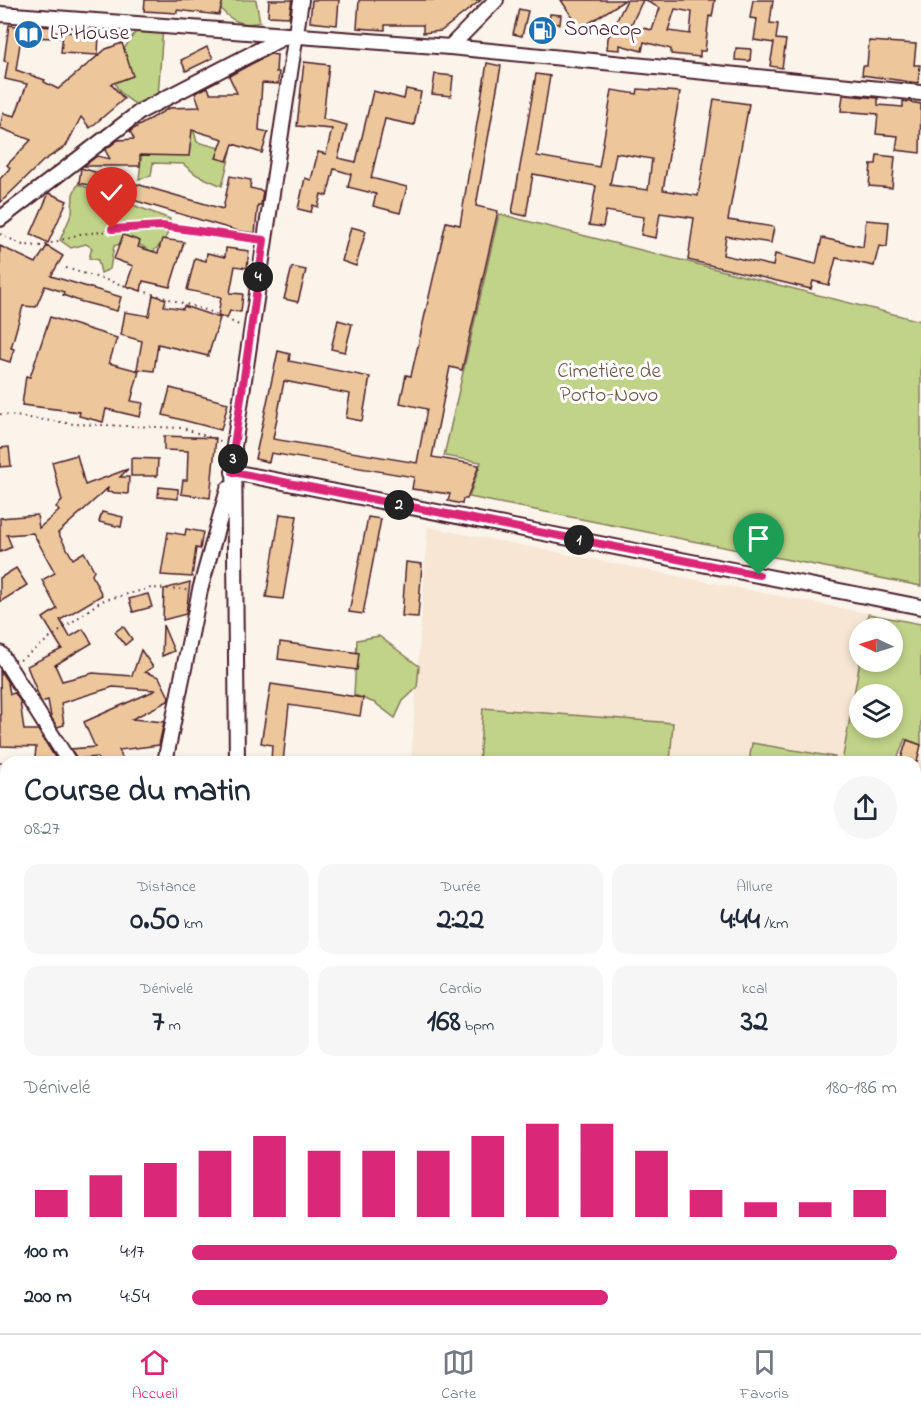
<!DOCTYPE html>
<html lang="fr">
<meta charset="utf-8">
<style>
:root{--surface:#fff;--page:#f6f6f7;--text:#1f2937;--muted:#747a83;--line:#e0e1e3;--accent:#db2777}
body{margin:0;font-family:"Indie Flower",sans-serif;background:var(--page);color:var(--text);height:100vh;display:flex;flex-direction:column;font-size:22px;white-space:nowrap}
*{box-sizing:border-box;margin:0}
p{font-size:20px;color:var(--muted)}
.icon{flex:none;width:33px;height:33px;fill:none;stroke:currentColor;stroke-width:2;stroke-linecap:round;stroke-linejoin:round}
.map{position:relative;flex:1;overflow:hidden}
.panel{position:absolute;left:0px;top:756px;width:921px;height:578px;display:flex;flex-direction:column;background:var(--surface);border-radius:18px 18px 0 0;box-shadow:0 3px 9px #0003}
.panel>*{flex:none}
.needle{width:39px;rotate:274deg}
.tools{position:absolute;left:849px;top:618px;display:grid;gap:12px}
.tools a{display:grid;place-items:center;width:54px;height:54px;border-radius:50%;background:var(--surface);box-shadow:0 3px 9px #0003;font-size:30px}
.pin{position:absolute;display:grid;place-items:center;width:51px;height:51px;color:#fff;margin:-62px -26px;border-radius:50% 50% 50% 0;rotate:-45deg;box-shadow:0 0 6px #0007}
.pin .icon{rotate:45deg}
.km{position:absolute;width:30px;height:30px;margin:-15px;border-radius:50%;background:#222;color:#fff;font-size:16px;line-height:30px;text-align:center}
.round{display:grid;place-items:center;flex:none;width:63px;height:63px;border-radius:32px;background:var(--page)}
.summary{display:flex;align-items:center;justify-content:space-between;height:102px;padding:0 24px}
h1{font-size:33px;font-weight:700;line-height:45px}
.stats{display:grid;grid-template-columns:repeat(3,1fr);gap:9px;height:102px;padding:6px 24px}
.stats div{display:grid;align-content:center;border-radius:15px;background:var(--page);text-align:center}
.stats b{font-size:30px;font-weight:700}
.stats small{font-size:16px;font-weight:400}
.stats p{font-size:16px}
.chart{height:168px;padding:12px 24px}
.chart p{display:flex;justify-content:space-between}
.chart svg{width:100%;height:108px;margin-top:6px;stroke:var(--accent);stroke-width:6}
ul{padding:0 24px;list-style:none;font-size:20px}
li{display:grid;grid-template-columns:96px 72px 1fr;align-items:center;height:45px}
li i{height:15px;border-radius:8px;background:var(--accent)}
.tab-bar{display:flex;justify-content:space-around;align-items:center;height:84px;border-top:2px solid var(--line);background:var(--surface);font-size:16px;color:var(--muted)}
.tab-bar a{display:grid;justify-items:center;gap:3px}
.tab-bar .active{color:var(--accent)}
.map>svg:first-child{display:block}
</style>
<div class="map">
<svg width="921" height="1333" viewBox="0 0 921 1333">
<rect width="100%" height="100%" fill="#fbf4eb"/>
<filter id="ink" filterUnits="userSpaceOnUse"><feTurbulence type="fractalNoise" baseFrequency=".0167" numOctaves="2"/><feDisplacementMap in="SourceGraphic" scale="12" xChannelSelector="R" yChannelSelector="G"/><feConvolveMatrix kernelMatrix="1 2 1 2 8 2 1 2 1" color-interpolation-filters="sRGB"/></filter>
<g filter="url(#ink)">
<path fill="#f6e6d3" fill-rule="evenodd" d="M428 527 921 624V1333H373V1328H915V762H411ZM860 628H892V662H860ZM860 694H892V728H860Z"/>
<g fill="#c0d388" stroke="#85795a" stroke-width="1.5" fill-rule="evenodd">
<path d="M215 0H256L260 22C240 28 224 17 215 0Z"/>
<path d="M143 24 163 26 158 97 139 107C133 102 125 98 120 92 104 74 130 37 143 24Z"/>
<path d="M189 114 197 142 231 151 222 186 197 175 183 164 153 163 151 176 139 179 144 134Z"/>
<path d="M78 184 170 219C169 236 165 242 152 252 137 242 131 239 114 246L110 269 101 273 98 260 89 258 92 248 86 244 71 248 60 240 72 213 73 194Z"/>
<path d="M499 214 921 321V586L469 497 481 462 444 456Z"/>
<path d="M868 614 921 624V745L905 739 896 762H842L860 661 892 662V628H865ZM860 694H892V728H860Z"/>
<path d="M379 636 419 666 417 688 403 701 395 718 375 703 354 695 357 640Z"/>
<path d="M483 708 673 723 670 762H479Z"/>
<path d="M752 743 835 757 834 762H749Z"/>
<path d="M145 1328H330L329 1333H145Z"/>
<rect x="373" y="1328" width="73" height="5"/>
</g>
<g fill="#ecc79c" stroke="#4a1f2b" stroke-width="1.5" fill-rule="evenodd">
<path d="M145 0H223L219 15 177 10V13L144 11Z"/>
<path d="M269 0H292L289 17 268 16Z"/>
<path d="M312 0H339L337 25 310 22Z"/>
<path d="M359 0H481L441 31 423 33V25H385V30L357 28Z"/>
<path d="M561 0H625L580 29Z"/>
<path d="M627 0H643L631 25 652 30 660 8 644 0H715L712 17 709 16 705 51H700V57L671 54V49L644 42 642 51 620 45V50L607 49 608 38ZM675 9 692 12 690 34 668 31Z"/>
<path d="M753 0H773L770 23 778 24 776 39 786 40 782 68 770 66 774 43 754 40 757 19 750 18Z"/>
<path d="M519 9 528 11 522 36 513 34Z"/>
<path d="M550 14 561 15 560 24 549 23Z"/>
<path d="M9 25 37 29 38 26 53 27V31L59 32V38L21 37 16 70 45 80 44 82 58 89 106 49 122 43 133 76 111 84 124 99 90 128 81 117 66 146 43 161 0 203V179L10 168 7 165 31 140 0 128 3 113 15 116 27 84 5 79 8 62 4 61Z"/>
<path d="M63 32 99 34 98 55 61 53Z"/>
<path d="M869 41 916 44 914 65H920L918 83 862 75 863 66H867Z"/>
<path d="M207 47 213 58 186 71 181 60Z"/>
<path d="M736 48 751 49 750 61 735 60Z"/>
<path d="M270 54 277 55 276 72H279L278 84 262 83 259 130 268 132 262 153 233 144 227 161 216 158 223 139 192 130 189 156 140 155V166H84L97 156 110 159 105 150 118 140 134 139 130 131 169 108 200 107 195 93 208 87 210 93H237L229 76Z"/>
<path d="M304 62 329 65 323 119 347 125 338 158 356 162 373 91 404 99 406 89 421 92 414 125 385 119 371 178 407 187 400 213 373 206 376 194 348 187 351 174 334 169 327 196 321 194 318 207 313 205 311 212 298 209 305 178 311 180 318 152 326 154 332 129 297 126Z"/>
<path d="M487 63 501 66 476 206 498 211 462 370 450 367 432 457 479 465 467 499H463L462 504 448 501 450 494 412 489 414 477 271 453 269 462 255 459 278 351 290 354 289 361 370 377 362 421 346 418 350 394 284 381 273 439 417 463 427 409 400 403 406 375 411 376 446 222 460 225Z"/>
<path d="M435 74 453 76 451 96 432 94Z"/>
<path d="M536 74 550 76 537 156 599 167 612 90 637 94 638 89 680 92 663 190 698 196 714 99 749 104 728 220 774 227 771 243 726 236 723 255 773 266 775 254 816 264 822 238 863 247 866 220 889 222 887 247 879 246 874 266 836 258 829 285 813 281 811 289 688 260 694 218 660 213 656 238 641 235 644 217 606 211 603 227 589 225 596 186 533 174 526 216 512 213ZM616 153 652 159 648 190 610 185Z"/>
<path d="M843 95 878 98V105L903 107V101L921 104 920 153 896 150 898 136 876 134 878 114 841 111Z"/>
<path d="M877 155 895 157 892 188 869 186 871 164H876Z"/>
<path d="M81 168 223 209 230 176 251 180 250 188 263 191 261 205H258L255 233 238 231 116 195 117 191 79 183Z"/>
<path d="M49 193 67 201 48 243 31 234Z"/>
<path d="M351 227 366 231 356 266 342 261Z"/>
<path d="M123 235 140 241 138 247 158 253 162 239 184 242 170 287 143 281 141 291 126 286 133 266 114 259Z"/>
<path d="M0 246 36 263 47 246 63 256 51 276 121 297 117 311 79 301 63 295 64 292 45 286 36 307 23 306 11 348 14 349 10 362 0 359Z"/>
<path d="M226 248 249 251 247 268 235 266 230 293 243 294 241 312 230 311 227 318 218 316 221 297 187 290 195 258 206 261 207 253 225 257Z"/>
<path d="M292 267 306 270 298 302 284 299Z"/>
<path d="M153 295 166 299 164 306 183 309 184 306 220 318 208 356 158 344 154 371 137 369 142 341 121 335 125 312 149 316Z"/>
<path d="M50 317 117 338 109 363 139 371 131 401 143 403 140 417 106 409 103 422 79 416 80 412 22 405 26 376 30 377Z"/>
<path d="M338 320 352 324 345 352 331 349Z"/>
<path d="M170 388 228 403 221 430 163 415Z"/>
<path d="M164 436 216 438 210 498 181 494 183 480H187L188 451 164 450Z"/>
<path d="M9 447 11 466 0 467V448Z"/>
<path d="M77 455 85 485 128 469 120 477H129L128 494 107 492 108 488 58 533 73 559 84 552 94 570 92 575 102 595 60 620 70 637 83 629 92 643 55 665 62 681 93 673 132 676 141 650 153 667 145 672 159 677 169 697 168 701 132 719 164 722 159 745 119 750 124 762H99L97 757 77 759 71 749 95 747 84 722 156 690 113 687 61 703 64 725 57 727 51 717 48 700 41 702 27 666 62 649 43 618 57 609 42 580 55 573 33 533 7 535 12 547 0 552V518L37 515 39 528 59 511 56 507 62 501 52 462Z"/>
<path d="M131 458 158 459 157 476H131Z"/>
<path d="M159 487 178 489V499L158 497Z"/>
<path d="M102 512 123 517 121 527 99 522Z"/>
<path d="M280 514 297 516 283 599 266 597Z"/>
<path d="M368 517 381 519 363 614 349 612Z"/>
<path d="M186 529 203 532 200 549 196 548 192 577 161 575 168 532 185 535Z"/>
<path d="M406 562 422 564 418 617 402 616Z"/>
<path d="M16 568 27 585 0 602V578Z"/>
<path d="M190 582 186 614 163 620 164 589Z"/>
<path d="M148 594 152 607 133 612 129 599Z"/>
<path d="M163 625 174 651 162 656Z"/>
<path d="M123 626 132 639 125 645 115 632Z"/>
<path d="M280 642 359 653 357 670 278 659Z"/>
<path d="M0 670 8 683 10 694 15 693 20 701 24 730H38L56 759 35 758 36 747 1 746Z"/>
<path d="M271 684 363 698 360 716 289 705 283 762H271L272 745 261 743Z"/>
<path d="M907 740 921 745 917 762H900Z"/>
</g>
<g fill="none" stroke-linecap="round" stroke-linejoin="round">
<defs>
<g id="minor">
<path d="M0 14 450 47 921 93"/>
<path d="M450 47 496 0"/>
<path d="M0 219 141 111 288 35"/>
<path d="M233 472 921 607"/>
<path d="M0 653 69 762"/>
<path d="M165 762 200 590 228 489"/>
<path d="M237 762 234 446 301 0"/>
<path d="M0 894 6 893"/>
<path d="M0 996H6"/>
<path d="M0 1093H6"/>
<path d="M0 1183H6"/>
</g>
</defs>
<use href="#minor" stroke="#4a1f2b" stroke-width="18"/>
<g stroke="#4a1f2b" stroke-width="2" stroke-dasharray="1.5 4.5" stroke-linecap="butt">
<path d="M0 234 23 245 42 246 80 234 162 226 252 238"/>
<path d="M66 268 209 311 239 325"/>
<path d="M0 414 74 424 183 428 223 442"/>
<path d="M20 660 101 601 151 588 188 590"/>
<path d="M0 763H6"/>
</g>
<use href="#minor" stroke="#fff" stroke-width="14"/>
</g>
</g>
<g fill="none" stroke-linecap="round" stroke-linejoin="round" filter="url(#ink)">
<defs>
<path id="route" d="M112 229 162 226 264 240 234 446 233 472 759 575"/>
</defs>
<use href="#route" stroke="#fff" stroke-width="12"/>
<use href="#route" stroke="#db2777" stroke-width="8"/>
</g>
<defs>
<symbol id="fuel-disc" viewBox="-11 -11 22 22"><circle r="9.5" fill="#1f6fb2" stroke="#fff"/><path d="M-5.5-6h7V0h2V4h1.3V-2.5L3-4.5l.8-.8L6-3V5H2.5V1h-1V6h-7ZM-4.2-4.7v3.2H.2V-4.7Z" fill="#fff"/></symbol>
<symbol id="library-disc" viewBox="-11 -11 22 22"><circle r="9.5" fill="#1f6fb2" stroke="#fff"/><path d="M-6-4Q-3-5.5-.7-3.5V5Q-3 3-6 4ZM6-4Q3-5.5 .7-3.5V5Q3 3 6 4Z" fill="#fff"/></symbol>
</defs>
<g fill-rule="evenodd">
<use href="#fuel-disc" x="526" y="14" width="33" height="33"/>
<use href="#library-disc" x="12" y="18" width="33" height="33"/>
</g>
<g text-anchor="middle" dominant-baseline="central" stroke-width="6" stroke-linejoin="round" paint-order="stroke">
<g font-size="21" fill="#4a1f2b" stroke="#fff" text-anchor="start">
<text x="564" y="30">Sonacop</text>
<text x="50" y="34">LP House</text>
</g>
<g font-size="21" fill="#6d5547" stroke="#fff">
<text x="609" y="372">Cimetière de<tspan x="609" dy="24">Porto-Novo</tspan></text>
</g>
</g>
</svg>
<div class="tools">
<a><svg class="needle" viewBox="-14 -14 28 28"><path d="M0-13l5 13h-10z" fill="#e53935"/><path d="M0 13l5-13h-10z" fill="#747a83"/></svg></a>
<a><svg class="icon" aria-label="layers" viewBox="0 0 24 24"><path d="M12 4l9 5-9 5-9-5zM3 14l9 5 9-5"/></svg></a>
</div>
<div class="pin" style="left:759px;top:575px;background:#1e9e55"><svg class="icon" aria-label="arrive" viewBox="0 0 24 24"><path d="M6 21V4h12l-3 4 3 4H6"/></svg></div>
<div class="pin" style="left:112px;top:229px;background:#d93025"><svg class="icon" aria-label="check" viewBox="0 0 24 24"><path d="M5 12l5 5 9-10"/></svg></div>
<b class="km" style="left:579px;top:540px">1</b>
<b class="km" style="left:399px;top:505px">2</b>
<b class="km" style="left:233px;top:459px">3</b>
<b class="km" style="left:258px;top:277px">4</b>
<section class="panel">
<div class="summary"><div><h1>Course du matin</h1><p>08:27</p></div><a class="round"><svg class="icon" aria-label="share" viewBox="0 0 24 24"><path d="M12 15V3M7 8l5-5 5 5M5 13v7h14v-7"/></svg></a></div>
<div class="stats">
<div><p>Distance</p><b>0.50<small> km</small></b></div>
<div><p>Durée</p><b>2:22</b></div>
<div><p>Allure</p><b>4:44<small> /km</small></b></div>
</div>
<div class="stats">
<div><p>Dénivelé</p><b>7<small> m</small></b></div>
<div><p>Cardio</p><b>168<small> bpm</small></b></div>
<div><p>kcal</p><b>32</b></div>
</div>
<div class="chart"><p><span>Dénivelé</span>180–186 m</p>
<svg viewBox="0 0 160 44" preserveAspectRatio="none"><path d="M5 44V33M15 44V27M25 44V22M35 44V17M45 44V11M55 44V17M65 44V17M75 44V17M85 44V11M95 44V6M105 44V6M115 44V17M125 44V33M135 44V38M145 44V38M155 44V33"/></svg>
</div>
<ul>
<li><b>100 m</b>4:17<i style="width:100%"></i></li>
<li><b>200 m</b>4:54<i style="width:59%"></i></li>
</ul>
</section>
</div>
<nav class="tab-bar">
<a class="active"><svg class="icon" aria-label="home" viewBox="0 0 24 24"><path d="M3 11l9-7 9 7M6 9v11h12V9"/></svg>Accueil</a>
<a><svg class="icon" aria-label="map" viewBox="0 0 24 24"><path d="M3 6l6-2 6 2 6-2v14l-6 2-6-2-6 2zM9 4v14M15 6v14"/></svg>Carte</a>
<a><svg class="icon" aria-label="saved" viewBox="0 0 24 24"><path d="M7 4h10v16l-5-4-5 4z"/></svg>Favoris</a>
</nav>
